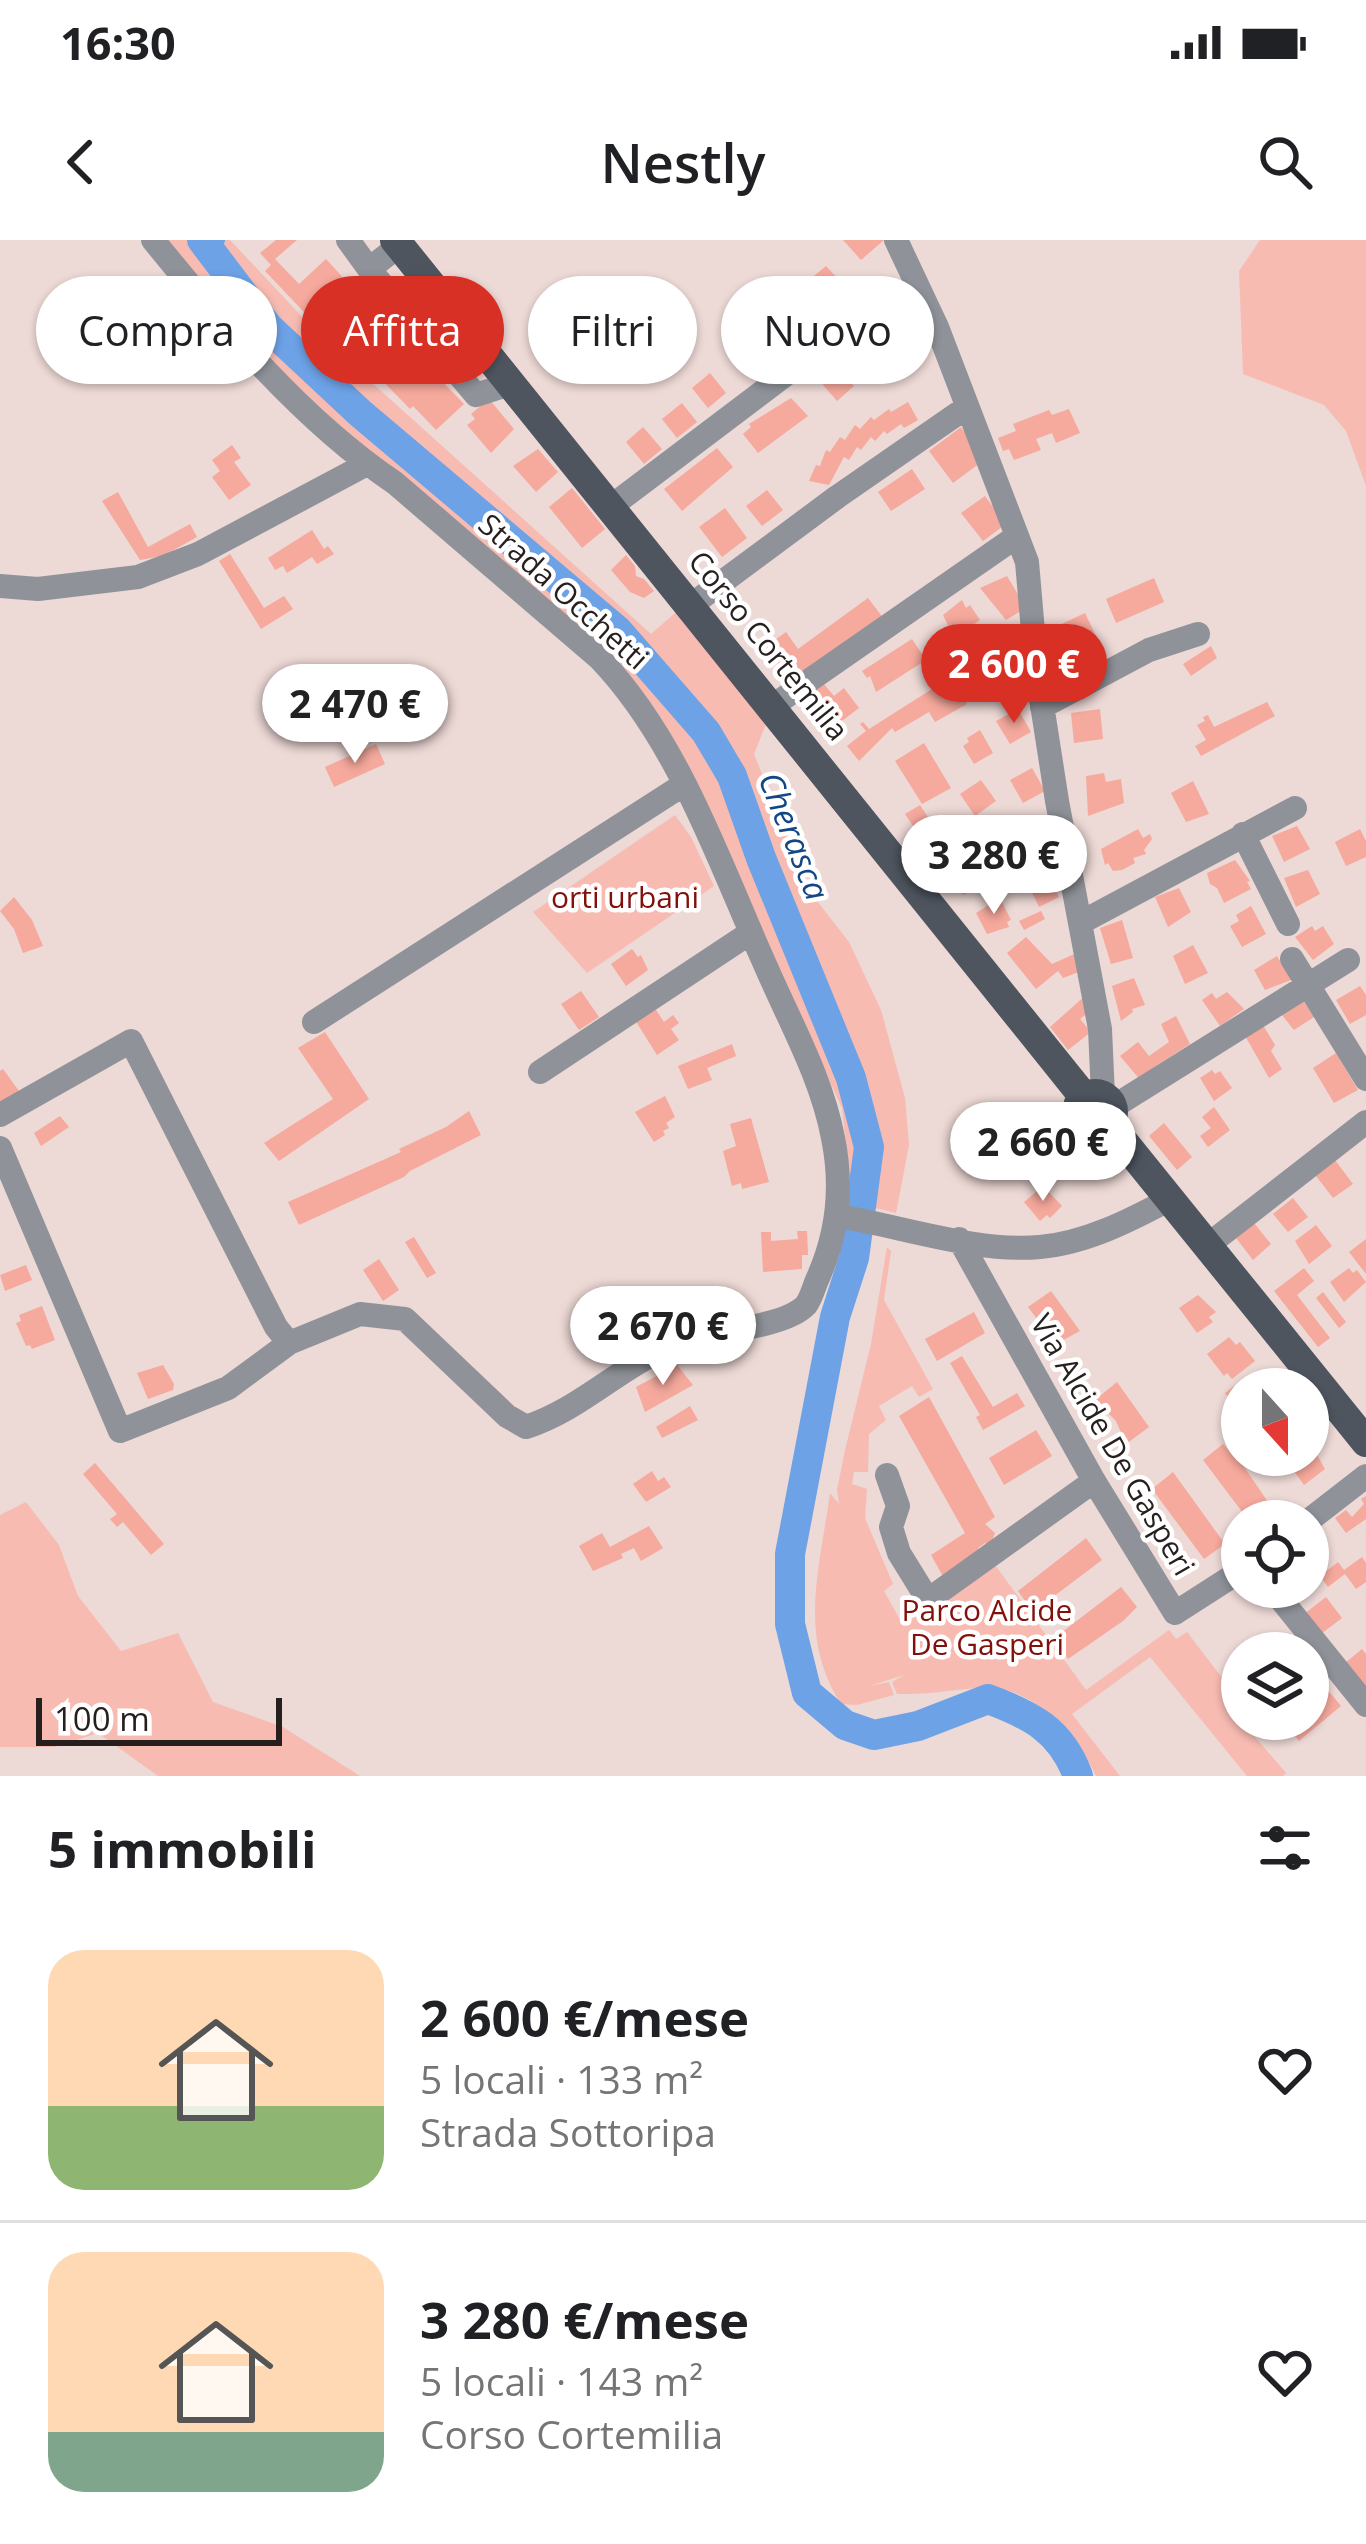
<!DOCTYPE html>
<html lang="it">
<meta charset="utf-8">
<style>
:root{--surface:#fff;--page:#f2f2f2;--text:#202124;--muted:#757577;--line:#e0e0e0;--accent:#d93025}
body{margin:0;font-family:"Open Sans",sans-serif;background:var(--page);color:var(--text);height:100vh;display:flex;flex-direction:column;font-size:45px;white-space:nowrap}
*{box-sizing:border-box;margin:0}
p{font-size:39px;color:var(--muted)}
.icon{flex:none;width:66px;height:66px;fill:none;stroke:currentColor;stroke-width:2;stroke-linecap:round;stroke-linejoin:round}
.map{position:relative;height:1536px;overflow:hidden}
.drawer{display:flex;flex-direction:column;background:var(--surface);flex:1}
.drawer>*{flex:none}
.hud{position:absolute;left:36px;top:36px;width:1296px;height:108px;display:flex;gap:24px}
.needle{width:78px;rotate:159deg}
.fabs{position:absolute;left:1221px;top:1128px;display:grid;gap:24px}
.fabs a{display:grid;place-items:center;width:108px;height:108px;border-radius:50%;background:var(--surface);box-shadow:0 3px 9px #0004;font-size:60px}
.scale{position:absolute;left:36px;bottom:30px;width:246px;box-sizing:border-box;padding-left:12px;border:6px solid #261f1e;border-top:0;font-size:33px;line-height:42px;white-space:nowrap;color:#261f1e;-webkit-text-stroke:9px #fff;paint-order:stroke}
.price{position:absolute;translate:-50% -102px;padding:0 27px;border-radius:42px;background:#fff;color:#222;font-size:39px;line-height:78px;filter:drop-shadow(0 3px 6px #0008)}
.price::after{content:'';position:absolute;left:50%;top:72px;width:36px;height:27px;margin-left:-18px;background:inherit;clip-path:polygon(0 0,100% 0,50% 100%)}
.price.current{background:var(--accent);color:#fff}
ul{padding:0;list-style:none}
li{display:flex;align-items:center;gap:36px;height:300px;padding:0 48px}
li+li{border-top:3px solid var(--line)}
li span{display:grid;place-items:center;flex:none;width:336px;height:240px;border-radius:36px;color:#555}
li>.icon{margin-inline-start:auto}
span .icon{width:144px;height:144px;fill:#fffc;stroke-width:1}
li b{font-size:51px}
h2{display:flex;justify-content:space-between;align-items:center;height:144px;padding:0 48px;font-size:51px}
.tag{padding:0 42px;border-radius:54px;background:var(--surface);box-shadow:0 3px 9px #0004;font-size:42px;line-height:108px}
.tag.current{background:var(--accent);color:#fff}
.status{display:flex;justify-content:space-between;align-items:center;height:84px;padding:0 60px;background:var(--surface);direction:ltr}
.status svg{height:33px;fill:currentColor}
header{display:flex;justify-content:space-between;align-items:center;height:156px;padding:0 48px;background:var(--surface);font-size:54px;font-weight:600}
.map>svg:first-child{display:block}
.green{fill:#f7bbb2}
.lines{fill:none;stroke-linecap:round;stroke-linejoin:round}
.stream{stroke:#6da2e7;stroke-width:4.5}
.river{stroke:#6da2e7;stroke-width:30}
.building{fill:#f6a99d}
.minor{stroke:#8f9399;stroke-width:24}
.major{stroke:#4e555f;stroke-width:30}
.labels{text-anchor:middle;stroke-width:9;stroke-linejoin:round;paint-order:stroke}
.street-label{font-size:30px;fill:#261f1e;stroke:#fff}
.park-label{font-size:30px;fill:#82110c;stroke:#fff}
.water-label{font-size:33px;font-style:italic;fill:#124684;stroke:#fff}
</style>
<div class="status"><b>16:30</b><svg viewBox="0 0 49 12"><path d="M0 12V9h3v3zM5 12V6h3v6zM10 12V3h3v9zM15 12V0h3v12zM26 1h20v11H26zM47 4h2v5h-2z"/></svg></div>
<header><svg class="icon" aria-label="back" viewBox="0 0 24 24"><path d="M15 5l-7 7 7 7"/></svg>Nestly<svg class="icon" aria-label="search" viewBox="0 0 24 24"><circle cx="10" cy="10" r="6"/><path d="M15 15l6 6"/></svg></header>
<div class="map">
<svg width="1366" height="1536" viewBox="0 0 1366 1536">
<rect width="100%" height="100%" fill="#edd9d6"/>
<path class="green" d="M 166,0 L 230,0 L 320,96 L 651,394 L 682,367 L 769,477 L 754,514 L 810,652 L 849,702 L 881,770 L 905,858 L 909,905 L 896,973 L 852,962 L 842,868 L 686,531 L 635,444 L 382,226 L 251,102 Z
M 1260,0 L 1366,0 L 1366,246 L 1346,191 L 1324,165 L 1243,134 L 1239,31 Z
M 675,575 L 691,597 L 714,646 L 587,733 L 533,672 Z
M 887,1007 L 891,1011 L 884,1060 L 933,1149 L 919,1157 L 912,1146 L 879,1166 L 886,1180 L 869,1194 L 868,1232 L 854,1232 L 852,1244 L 867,1249 L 865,1278 L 893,1344 L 884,1351 L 903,1385 L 995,1325 L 1086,1450 L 1169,1390 L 1176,1399 L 1187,1392 L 1236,1456 L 1227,1464 L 1286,1533 L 1283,1536 L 1247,1536 L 1150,1417 L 1072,1474 L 1120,1536 L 1096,1536 C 1088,1518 1077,1505 1063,1490 C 1007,1424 970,1456 897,1454 L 892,1442 L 904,1435 L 869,1446 L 889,1442 L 894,1455 L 857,1465 L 841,1464 C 797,1395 820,1329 830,1253 L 839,1264 L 837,1250 L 845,1210 L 871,1104 Z
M 26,1262 L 59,1305 L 78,1356 L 121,1411 L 178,1393 L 213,1462 L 283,1487 L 360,1536 L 158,1536 L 98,1493 L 55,1507 L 0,1507 L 0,1275 Z"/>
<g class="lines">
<path class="stream" d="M 216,19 L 223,0"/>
<path class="river" d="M 202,0 L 269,88 L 360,173 L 618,391 L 706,492 L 732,536 L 761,618 L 851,838 L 869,907 L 854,1018 L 835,1077 L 790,1314 L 790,1384 L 807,1453 L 845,1485 L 874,1495 L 918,1486 L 988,1459 C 1031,1475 1061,1490 1078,1536"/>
</g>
<path class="building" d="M 276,0 L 297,0 L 275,19 L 299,44 L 326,19 L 359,55 L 321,90 L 265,31 L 271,25 L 260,13 Z
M 843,0 L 884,0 L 861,20 Z
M 826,26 L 841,42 L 816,63 L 806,50 L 813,45 L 809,40 Z
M 361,57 L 464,164 L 436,190 L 413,166 L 410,169 L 368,126 L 372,121 L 334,82 Z
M 851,58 L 865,76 L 852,86 L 838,68 Z
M 792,59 L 810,78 L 778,108 L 759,88 Z
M 908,77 L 921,96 L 901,110 L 896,103 L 871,120 L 863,107 Z
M 830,118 L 854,146 L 837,161 L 812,132 Z
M 710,133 L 726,153 L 708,168 L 692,148 Z
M 791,158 L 808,176 L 758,213 L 743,194 L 751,187 L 749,184 Z
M 489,159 L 514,189 L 491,213 L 467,185 L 475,179 L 471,174 Z
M 908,162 L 918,180 L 904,188 L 901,184 L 887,194 L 884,191 L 875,201 L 871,197 L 861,210 L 857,207 L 849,220 L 844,217 L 829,245 L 809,241 L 816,225 L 820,226 L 826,210 L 830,212 L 840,197 L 845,200 L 855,185 L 860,189 L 871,177 L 874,180 L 889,169 L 891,172 Z
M 682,163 L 697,182 L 677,198 L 662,179 Z
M 1069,169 L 1080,193 L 1056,203 L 1052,193 L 1036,199 L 1041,210 L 1014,220 L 1009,209 L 1003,211 L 998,198 L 1016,191 L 1013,184 L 1049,170 L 1052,175 Z
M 643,187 L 662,209 L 644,224 L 626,202 Z
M 961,187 L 984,220 L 953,243 L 929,211 Z
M 232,205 L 241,218 L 234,222 L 251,245 L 229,260 L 212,237 L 220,231 L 212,220 Z
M 717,208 L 733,227 L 682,271 L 664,249 Z
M 538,209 L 558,232 L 536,252 L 513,226 Z
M 912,229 L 925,249 L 891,271 L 878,252 Z
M 572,248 L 605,289 L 582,308 L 549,267 Z
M 767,250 L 783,270 L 762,286 L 746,266 Z
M 118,252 L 148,307 L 190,284 L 197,297 L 163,316 L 140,320 L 102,261 Z
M 985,256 L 1006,284 L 983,301 L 961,273 Z
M 725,268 L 747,298 L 722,317 L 699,287 Z
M 312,290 L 324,309 L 328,306 L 334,314 L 317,324 L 312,317 L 287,333 L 283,326 L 275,330 L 268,318 Z
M 230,314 L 264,368 L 284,356 L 293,369 L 261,389 L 219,321 Z
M 626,315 L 635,326 L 636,336 L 644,339 L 654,351 L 644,358 L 630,352 L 611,330 Z
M 1007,336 L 1026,368 L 1006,380 L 980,348 Z
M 1154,338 L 1164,362 L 1116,383 L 1106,359 Z
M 868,358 L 884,379 L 794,444 L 765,407 L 786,392 L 798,409 Z
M 962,360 L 966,368 L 970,365 L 980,380 L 973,385 L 977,391 L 955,400 L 943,375 Z
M 1085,373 L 1100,404 L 1065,420 L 1051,389 Z
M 912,399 L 926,420 L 876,452 L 870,436 L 867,438 L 862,431 Z
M 1211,406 L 1217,418 L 1191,436 L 1183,424 Z
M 1019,408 L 1032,437 L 1008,450 L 992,422 Z
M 951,437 L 967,464 L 935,482 L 929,472 L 895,492 L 892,488 L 859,521 L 847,506 L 866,491 L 860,484 L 863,482 L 869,489 Z
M 823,443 L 834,456 L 844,448 L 859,468 L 830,490 L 804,457 Z
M 1267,462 L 1275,476 L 1201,516 L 1195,506 L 1206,500 L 1197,485 L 1205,481 L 1203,477 L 1208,475 L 1214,487 Z
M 1018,469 L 1031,492 L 1010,504 L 996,481 Z
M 1100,469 L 1103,499 L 1074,503 L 1071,473 Z
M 980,490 L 993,513 L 974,524 L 963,506 L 969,502 L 967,498 Z
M 924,503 L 951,548 L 922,564 L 895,521 Z
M 376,504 L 385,524 L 334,547 L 325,527 Z
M 1032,528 L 1045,551 L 1023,563 L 1010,540 Z
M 1104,533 L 1106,542 L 1121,539 L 1124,563 L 1088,576 L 1086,536 Z
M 981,540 L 996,561 L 975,576 L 960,554 Z
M 1193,541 L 1209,574 L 1186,582 L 1171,553 Z
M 920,565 L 935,588 L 947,581 L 956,595 L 929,610 L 905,574 Z
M 1034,579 L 1046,603 L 1003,628 L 989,605 L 1003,601 L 1002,597 L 1029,586 L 1027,583 Z
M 1297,586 L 1310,609 L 1284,622 L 1272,596 Z
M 1138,589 L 1143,598 L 1150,594 L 1152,599 L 1144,610 L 1146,614 L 1133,618 L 1135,623 L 1122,630 L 1113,631 L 1108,623 L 1105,625 L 1101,609 Z
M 1360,589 L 1366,601 L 1366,617 L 1346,626 L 1335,602 Z
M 965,617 L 983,640 L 964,655 L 949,637 L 957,630 L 954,626 Z
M 1235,620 L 1250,641 L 1247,642 L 1251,649 L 1224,663 L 1217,648 L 1210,644 L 1207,633 Z
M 1308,630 L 1320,654 L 1296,667 L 1284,638 Z
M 1052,633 L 1060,645 L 1054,648 L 1059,657 L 1039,667 L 1028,644 Z
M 1179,648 L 1191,672 L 1168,687 L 1155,657 Z
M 14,657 L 32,680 L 43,706 L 23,713 L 14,689 L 0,671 Z
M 1000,658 L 1011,680 L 1007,682 L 1009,687 L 987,694 L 976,673 Z
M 1251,666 L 1266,694 L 1242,707 L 1230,686 L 1239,681 L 1236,675 Z
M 1041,671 L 1045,679 L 1024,690 L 1019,681 Z
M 1122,680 L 1133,718 L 1111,724 L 1100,688 Z
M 1312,686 L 1315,691 L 1323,686 L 1334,704 L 1313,720 L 1295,697 Z
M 1026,697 L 1052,724 L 1081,711 L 1084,730 L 1063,738 L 1058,731 L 1036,749 L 1007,713 Z
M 1193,705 L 1208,733 L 1185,744 L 1173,716 Z
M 632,709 L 638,717 L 641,715 L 648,730 L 626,746 L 611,724 Z
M 1277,716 L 1291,740 L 1265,750 L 1254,730 Z
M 1134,738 L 1145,765 L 1132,769 L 1133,772 L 1121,781 L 1112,746 Z
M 1360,746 L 1366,755 L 1366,775 L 1350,784 L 1336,760 Z
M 581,751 L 599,777 L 579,790 L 561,764 Z
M 1227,752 L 1244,769 L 1220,786 L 1202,760 L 1212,753 L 1216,759 Z
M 1086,755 L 1089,772 L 1080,779 L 1091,792 L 1068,810 L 1050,787 Z
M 1300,756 L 1314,777 L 1294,790 L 1277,769 Z
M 652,764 L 664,782 L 673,775 L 679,783 L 671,789 L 679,800 L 657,815 L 633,777 Z
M 1176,776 L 1190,804 L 1151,829 L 1153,832 L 1142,842 L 1120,816 L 1138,802 L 1149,816 L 1169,802 L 1161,784 Z
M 1261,782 L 1275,805 L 1271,811 L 1282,829 L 1269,838 L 1244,794 Z
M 325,792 L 369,859 L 279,921 L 264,903 L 333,859 L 298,808 Z
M 732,804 L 736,816 L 707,828 L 712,840 L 688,849 L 678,826 Z
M 1336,813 L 1358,850 L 1334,863 L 1313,828 Z
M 3,829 L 22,855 L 0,869 L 0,831 Z
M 1212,830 L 1215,834 L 1220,831 L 1232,848 L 1214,861 L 1200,838 Z
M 665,856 L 675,877 L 666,883 L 669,888 L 663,891 L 665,895 L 654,902 L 635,872 Z
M 1214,867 L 1230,890 L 1208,907 L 1200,896 L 1211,888 L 1202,877 Z
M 469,871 L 481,895 L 410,931 L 404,937 L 299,985 L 288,962 L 401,912 L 399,909 L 446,887 Z
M 60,876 L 69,887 L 41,906 L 34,893 Z
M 751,878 L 769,942 L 742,949 L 741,943 L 732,946 L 723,911 L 736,906 L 730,884 Z
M 1164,883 L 1192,917 L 1177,930 L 1149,896 Z
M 1335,920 L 1353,944 L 1333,958 L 1316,936 Z
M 1043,946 L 1062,966 L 1050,978 L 1047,975 L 1040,981 L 1024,962 Z
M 1293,958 L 1308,977 L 1288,992 L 1273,974 Z
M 1254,983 L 1271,1004 L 1253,1020 L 1236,998 Z
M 1316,985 L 1332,1006 L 1309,1024 L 1295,1001 Z
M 797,991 L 807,991 L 808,1015 L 802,1015 L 802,1029 L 763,1032 L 761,992 L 771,992 L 771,1001 L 798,999 Z
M 414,997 L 436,1033 L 427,1038 L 405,1002 Z
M 1366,999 L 1366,1034 L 1349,1012 Z
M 379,1019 L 399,1050 L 383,1061 L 363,1030 Z
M 26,1025 L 32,1040 L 5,1051 L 0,1035 Z
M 1304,1028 L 1314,1041 L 1297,1055 L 1330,1098 L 1318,1107 L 1274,1051 Z
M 1349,1028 L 1353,1033 L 1357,1030 L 1366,1042 L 1344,1062 L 1330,1042 Z
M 1051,1051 L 1080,1091 L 1056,1104 L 1028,1067 Z
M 1323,1052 L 1346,1082 L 1339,1088 L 1316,1058 Z
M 1198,1055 L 1216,1072 L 1209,1077 L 1213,1082 L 1197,1093 L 1179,1068 Z
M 42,1066 L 55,1100 L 32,1109 L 30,1105 L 26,1106 L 16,1083 L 21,1081 L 19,1075 Z
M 974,1072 L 985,1093 L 937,1121 L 925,1099 Z
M 1229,1097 L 1236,1105 L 1240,1102 L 1255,1121 L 1232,1139 L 1227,1133 L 1224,1136 L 1207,1114 Z
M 962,1116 L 993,1167 L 1017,1153 L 1025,1166 L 983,1190 L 976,1177 L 980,1175 L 950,1123 Z
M 163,1125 L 174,1144 L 173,1150 L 148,1159 L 137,1133 Z
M 677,1125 L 693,1145 L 645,1172 L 636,1147 Z
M 1117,1142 L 1149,1187 L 1126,1204 L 1116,1181 L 1095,1160 Z
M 1234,1146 L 1242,1156 L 1242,1176 L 1225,1153 Z
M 929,1157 L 995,1277 L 985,1284 L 995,1293 L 990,1306 L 985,1303 L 978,1308 L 982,1315 L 945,1340 L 931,1315 L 965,1293 L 899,1176 Z
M 690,1166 L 698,1180 L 662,1198 L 656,1187 Z
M 1036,1190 L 1052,1216 L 1004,1245 L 989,1218 Z
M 1223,1204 L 1234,1217 L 1236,1215 L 1272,1268 L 1255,1281 L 1249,1281 L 1203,1220 Z
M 1312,1206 L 1325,1229 L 1304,1245 L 1282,1215 L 1308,1215 Z
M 95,1223 L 164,1304 L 151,1315 L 123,1282 L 117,1287 L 110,1279 L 117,1274 L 83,1234 Z
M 652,1231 L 658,1241 L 664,1237 L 671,1247 L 646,1262 L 633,1244 Z
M 1173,1232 L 1225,1304 L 1204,1319 L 1152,1249 Z
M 1366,1256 L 1366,1279 L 1346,1293 L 1335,1278 L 1346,1270 L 1352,1277 L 1364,1264 L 1361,1259 Z
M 649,1286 L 663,1308 L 641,1321 L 634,1308 L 621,1314 L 623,1318 L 593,1331 L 579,1306 L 602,1293 L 610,1307 Z
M 1086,1298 L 1102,1320 L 1033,1372 L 1018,1351 Z
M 1362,1317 L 1366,1323 L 1366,1342 L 1356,1349 L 1345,1334 L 1328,1347 L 1320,1336 L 1338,1322 L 1344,1330 Z
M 1121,1347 L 1137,1367 L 1123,1381 L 1068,1419 L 1060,1408 L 1055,1411 L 1049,1404 L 1053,1399 Z
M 1326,1357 L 1342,1378 L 1321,1394 L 1304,1374 Z
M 1362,1409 L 1366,1414 L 1366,1449 L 1345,1423 Z
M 1308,1426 L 1341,1466 L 1299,1501 L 1281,1479 L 1308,1479 Z"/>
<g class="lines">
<path class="minor" d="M 348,0 L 369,29
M 896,0 L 937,87 L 1027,322 L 1036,426 L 1057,561 L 1100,789 L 1103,856
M 400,5 L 369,29 L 476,155 L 510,144
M 609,268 L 826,104
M 0,346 L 38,349 L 138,337 L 198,314 L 367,224
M 690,366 L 837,257 L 967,167
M 771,467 L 1017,296
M 1042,467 L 1149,410 L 1198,394
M 1243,594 L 1288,684
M 1080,683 L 1295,568
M 1292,719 L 1366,839
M 314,782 L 683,545
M 540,832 L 750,693
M 1113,867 L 1348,720
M 0,875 L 131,801 L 276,1087 L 289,1103
M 0,908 L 120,1191 L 228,1148 L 289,1103 L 360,1074 L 405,1079 L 507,1176 L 526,1187 C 582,1169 622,1124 676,1104 C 707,1092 785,1088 806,1065 C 811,1059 814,1047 817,1040 C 838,994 843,947 833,898 C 822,839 791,784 767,729 C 720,625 680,503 600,419 L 395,243 C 303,181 223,86 153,0
M 838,976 C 900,986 978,1013 1040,1007 C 1086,1003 1131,980 1170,959
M 959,999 L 1094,1241 L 1175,1373 L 1242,1330
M 1208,1005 L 1366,882
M 887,1235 L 898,1266 L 891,1287 L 899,1313 L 928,1360 L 1094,1241
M 1308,1281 L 1366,1236
M 1271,1347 L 1366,1465"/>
<path class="major" d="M 395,0 L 1084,857
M1077 872a18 18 0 1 1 36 0a18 18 0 1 1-36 0Z
M 1109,884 L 1366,1202"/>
</g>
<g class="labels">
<g class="street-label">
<text transform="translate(563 352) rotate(42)" y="10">Strada Occhetti</text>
<text transform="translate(768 406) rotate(51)" y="10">Corso Cortemilia</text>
<text transform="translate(1112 1205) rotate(60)" y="10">Via Alcide De Gasperi</text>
</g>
<g class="park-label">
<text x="625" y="668">orti urbani</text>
<text x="987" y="1381">Parco Alcide<tspan x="987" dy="34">De Gasperi</tspan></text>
</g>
<g class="water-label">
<text transform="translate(794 596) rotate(68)" y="12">Cherasca</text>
</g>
</g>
</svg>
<div class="fabs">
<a><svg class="needle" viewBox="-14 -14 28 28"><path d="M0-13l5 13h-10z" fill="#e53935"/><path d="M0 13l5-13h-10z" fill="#757577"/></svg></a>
<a><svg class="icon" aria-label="locate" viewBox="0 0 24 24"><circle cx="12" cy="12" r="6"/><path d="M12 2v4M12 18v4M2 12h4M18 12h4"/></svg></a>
<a><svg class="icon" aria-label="layers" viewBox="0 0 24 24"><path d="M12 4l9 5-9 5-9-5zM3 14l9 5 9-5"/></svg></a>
</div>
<div class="scale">100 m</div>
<b class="price current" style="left:1014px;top:486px">2 600 €</b>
<b class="price" style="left:355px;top:526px">2 470 €</b>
<b class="price" style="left:994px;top:677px">3 280 €</b>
<b class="price" style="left:1043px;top:964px">2 660 €</b>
<b class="price" style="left:663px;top:1148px">2 670 €</b>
<div class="hud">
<a class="tag">Compra</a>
<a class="tag current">Affitta</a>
<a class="tag">Filtri</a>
<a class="tag">Nuovo</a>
</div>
</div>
<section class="drawer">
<h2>5 immobili<svg class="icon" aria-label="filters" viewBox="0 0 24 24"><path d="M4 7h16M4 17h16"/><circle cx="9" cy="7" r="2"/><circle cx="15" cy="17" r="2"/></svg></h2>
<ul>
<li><span style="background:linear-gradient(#ffd9b3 65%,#8fb573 0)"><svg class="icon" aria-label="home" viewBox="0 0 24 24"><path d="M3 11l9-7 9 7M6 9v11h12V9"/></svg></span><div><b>2 600 €/mese</b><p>5 locali · 133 m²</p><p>Strada Sottoripa</p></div><svg class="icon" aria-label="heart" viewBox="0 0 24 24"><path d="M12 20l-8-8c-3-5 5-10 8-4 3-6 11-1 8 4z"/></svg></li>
<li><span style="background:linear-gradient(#ffd9b3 75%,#7fa58c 0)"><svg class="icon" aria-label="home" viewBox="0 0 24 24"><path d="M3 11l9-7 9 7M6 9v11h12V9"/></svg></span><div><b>3 280 €/mese</b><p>5 locali · 143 m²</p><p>Corso Cortemilia</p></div><svg class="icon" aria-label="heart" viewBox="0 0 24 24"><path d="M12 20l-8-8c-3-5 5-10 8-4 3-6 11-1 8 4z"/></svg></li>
</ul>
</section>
